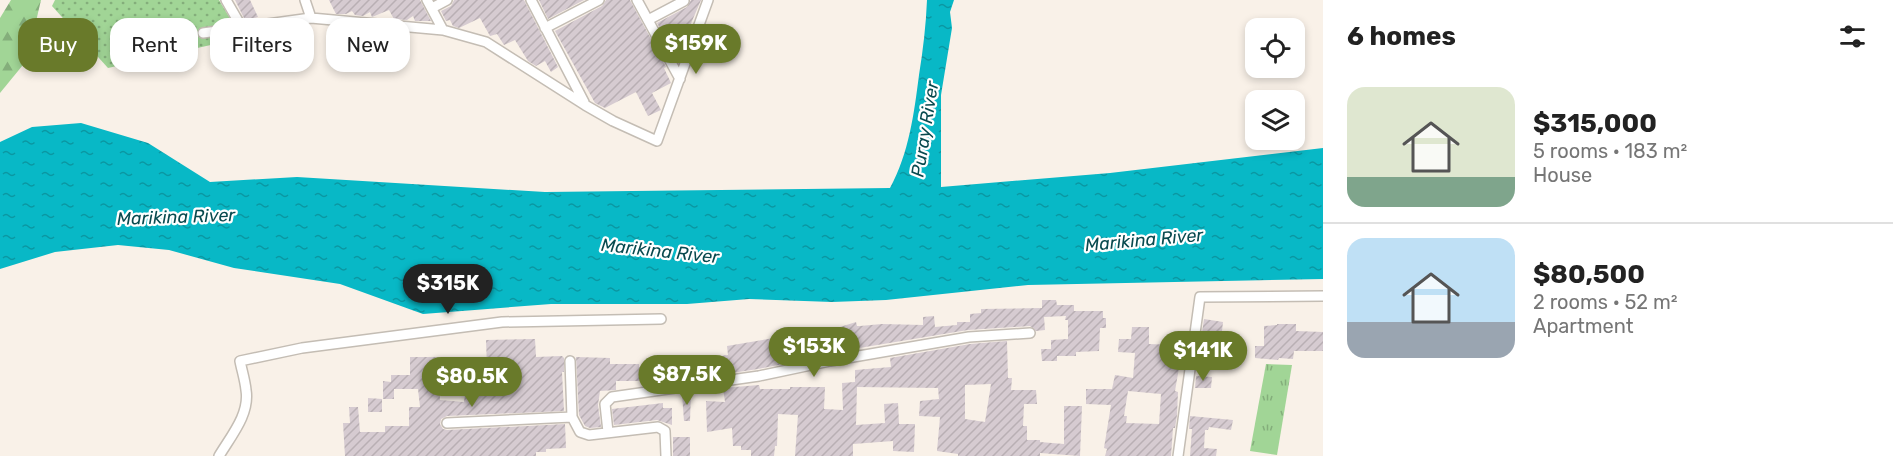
<!DOCTYPE html>
<meta charset="utf-8">
<style>
:root{--surface:#fff;--page:#f6f6f6;--text:#222;--muted:#767676;--line:#e0e0e0;--accent:#697a2a}
body{margin:0;font-family:Rubik,sans-serif;background:var(--page);color:var(--text);height:100vh;display:flex;flex-direction:column;font-size:22px;white-space:nowrap}
*{box-sizing:border-box;margin:0}
p{font-size:20px;color:var(--muted)}
.icon{flex:none;width:33px;height:33px;fill:none;stroke:currentColor;stroke-width:2;stroke-linecap:round;stroke-linejoin:round}
.map{position:relative;flex:1;overflow:hidden}
.details{display:flex;flex-direction:column;background:var(--surface);width:570px}
.details>*{flex:none}
.guide{position:absolute;left:18px;top:18px;width:570px;height:54px;display:flex;gap:12px}
.fabs{position:absolute;left:1245px;top:18px;display:grid;gap:12px}
.fabs a{display:grid;place-items:center;width:60px;height:60px;border-radius:12px;background:var(--surface);box-shadow:0 3px 9px #0003;font-size:30px}
.price{position:absolute;translate:-50% -51px;padding:0 14px;border-radius:21px;background:var(--accent);color:#fff;font-size:20px;line-height:39px;filter:drop-shadow(0 2px 3px #0008)}
.price::after{content:'';position:absolute;left:50%;top:36px;width:18px;height:14px;margin-left:-9px;background:inherit;clip-path:polygon(0 0,100% 0,50% 100%)}
.price.selected{background:#222;color:#fff}
ul{padding:0;list-style:none}
li{display:flex;align-items:center;gap:18px;height:150px;padding:0 24px}
li+li{border-top:2px solid var(--line)}
li span{display:grid;place-items:center;flex:none;width:168px;height:120px;border-radius:18px;color:#555}
li>.icon{margin-inline-start:auto}
span .icon{width:72px;height:72px;fill:#fffc;stroke-width:1}
li b{font-size:26px}
h2{display:flex;justify-content:space-between;align-items:center;height:72px;padding:0 24px;font-size:26px}
.chip{padding:0 21px;border-radius:18px;background:var(--surface);box-shadow:0 3px 9px #0003;font-size:21px;line-height:54px}
.chip.selected{background:var(--accent);color:#fff}
main{display:flex;flex:1;min-height:0}
.map>svg:first-child{display:block}
.grass{fill:url(#grass-dots)}
.forest{fill:url(#forest-firs)}
.park{fill:url(#park-tufts)}
.water{fill:url(#water-ripples)}
.building{fill:url(#building-hatch);fill-rule:evenodd}
.lines{fill:none;stroke-linecap:round;stroke-linejoin:round}
.street-casing{stroke:#c4bdb4;stroke-width:12}
.street{stroke:#fff;stroke-width:9}
.labels{text-anchor:middle;stroke-width:4.5;stroke-linejoin:round;paint-order:stroke}
.water-label{font-size:18px;font-style:italic;fill:#084a4f;stroke:#fff}
</style>
<main>
<div class="map">
<svg width="1323" height="456" viewBox="0 0 1323 456">
<defs>
<pattern id="grass-dots" width="8" height="8" patternUnits="userSpaceOnUse" patternTransform="scale(1.5)"><rect width="8" height="8" fill="#a1d596"/><path d="M2 2h.1M6 6h.1" fill="none" stroke="#84ae7b" stroke-width="1.8" stroke-linecap="round"/></pattern>
<pattern id="forest-firs" width="22" height="20" patternUnits="userSpaceOnUse" patternTransform="scale(1.5)"><rect width="22" height="20" fill="#a1d596"/><path d="M5 1l3.5 6h-7zM16 11l3.5 6h-7z" fill="#84ae7b"/></pattern>
<pattern id="park-tufts" width="24" height="20" patternUnits="userSpaceOnUse" patternTransform="scale(1.5)"><rect width="24" height="20" fill="#a1d596"/><path d="M3 7l-1-3M5 7V3M7 7l1-3M15 17l-1-3M17 17v-4M19 17l1-3" fill="none" stroke="#84ae7b"/></pattern>
<pattern id="water-ripples" width="26" height="14" patternUnits="userSpaceOnUse" patternTransform="scale(1.5)"><rect width="26" height="14" fill="#08b8c6"/><path d="M2 4q2-2 4 0t4 0M15 11q2-2 4 0t4 0" fill="none" stroke="#0a97a2"/></pattern>
<pattern id="building-hatch" width="6" height="6" patternUnits="userSpaceOnUse" patternTransform="scale(1.5)"><rect width="6" height="6" fill="#d6cbd1"/><path d="M-1 1l2-2M0 6l6-6M5 7l2-2" fill="none" stroke="#b9afb4"/></pattern>
</defs>
<rect width="100%" height="100%" fill="#f9f1e8"/>
<path class="grass" d="M 55,0 L 219,0 L 242,38 L 108,68 L 52,6 Z"/>
<path class="forest" d="M 11,0 L 41,0 L 27,60 L 0,93 L 0,18 Z"/>
<path class="park" d="M 1266,364 L 1292,365 L 1277,455 L 1250,451 Z"/>
<path class="water" d="M 927,0 L 954,0 L 950,12 L 952,28 L 941,95 L 941,187 L 1110,173 L 1323,148 L 1323,279 L 1028,285 L 886,300 L 832,302 L 749,299 L 687,304 L 551,304 L 423,314 L 340,284 L 234,268 L 169,250 L 118,245 L 55,252 L 0,269 L 0,142 L 32,127 L 81,123 L 148,143 L 210,182 L 297,177 L 545,192 L 890,188 C 909,153 914,114 919,75 C 923,50 926,25 927,0 Z"/>
<path class="building" d="M 235,0 L 250,0 L 258,17 L 245,20 Z
M 329,0 L 420,0 L 431,21 L 415,21 L 413,16 L 407,20 L 394,19 L 389,10 L 372,17 L 370,12 L 363,16 L 355,15 L 352,11 L 346,14 L 336,14 Z
M 454,0 L 524,0 L 558,67 L 551,72 L 545,61 L 536,66 L 528,61 L 515,40 L 504,45 L 497,34 L 490,36 L 480,18 L 459,28 L 453,26 L 450,20 L 446,21 L 441,11 L 451,6 Z
M 539,0 L 584,0 L 548,19 Z
M 606,0 L 630,0 L 666,67 L 664,68 L 671,83 L 652,93 L 661,110 L 648,116 L 636,92 L 605,108 L 595,103 L 555,31 L 602,6 Z
M 691,0 L 701,0 L 681,47 L 682,52 L 675,55 L 657,23 L 687,7 Z
M 1042,300 L 1056,300 L 1057,305 L 1074,305 L 1074,311 L 1103,311 L 1103,318 L 1106,318 L 1106,328 L 1100,328 L 1099,351 L 1076,352 L 1076,356 L 1057,356 L 1057,361 L 1042,361 L 1041,349 L 1051,349 L 1051,340 L 1068,339 L 1068,320 L 1065,320 L 1066,316 L 1044,317 L 1045,330 L 1036,331 L 1030,326 L 968,330 L 841,351 L 840,327 L 856,322 L 857,326 L 860,326 L 882,324 L 923,325 L 923,317 L 934,316 L 935,327 L 957,325 L 957,322 L 970,322 L 970,314 L 981,313 L 981,309 L 1042,308 Z
M 1204,319 L 1223,322 L 1221,340 L 1222,341 L 1219,361 L 1208,360 L 1209,353 L 1199,353 Z
M 1277,324 L 1296,324 L 1296,331 L 1323,332 L 1323,351 L 1294,351 L 1293,359 L 1279,358 L 1278,360 L 1255,358 L 1255,346 L 1264,346 L 1264,326 L 1277,325 Z
M 1132,327 L 1149,327 L 1149,344 L 1175,345 L 1174,368 L 1179,368 L 1175,391 L 1178,392 L 1177,415 L 1175,428 L 1173,428 L 1171,456 L 1105,456 L 1107,449 L 1104,448 L 1111,405 L 1086,404 L 1086,389 L 1112,389 L 1115,375 L 1133,378 L 1135,353 L 1118,352 L 1119,339 L 1131,339 ZM 1128,391 L 1161,394 L 1159,424 L 1126,423 L 1127,416 L 1124,416 Z
M 786,328 L 798,328 L 798,333 L 826,333 L 825,354 L 813,355 L 813,358 L 758,369 L 705,377 L 705,375 L 692,375 L 691,379 L 676,381 L 675,377 L 650,381 L 616,381 L 616,390 L 600,391 L 598,405 L 601,427 L 590,428 L 585,426 L 579,415 L 576,357 L 610,358 L 610,364 L 639,364 L 639,367 L 728,355 L 727,346 L 786,336 Z
M 535,339 L 536,357 L 562,356 L 564,358 L 564,372 L 562,372 L 564,411 L 447,416 L 441,419 L 440,424 L 443,429 L 447,430 L 565,424 L 566,448 L 546,449 L 546,452 L 536,452 L 536,456 L 345,456 L 343,423 L 350,423 L 349,407 L 358,407 L 360,432 L 385,432 L 385,426 L 409,426 L 409,407 L 420,407 L 418,389 L 394,389 L 394,399 L 383,399 L 383,381 L 391,382 L 391,375 L 410,375 L 410,357 L 459,357 L 459,369 L 438,371 L 440,400 L 464,402 L 467,378 L 483,378 L 482,368 L 487,368 L 486,340 Z
M 1007,341 L 1008,378 L 1012,378 L 1011,390 L 1036,390 L 1037,404 L 1024,404 L 1023,426 L 1027,426 L 1027,440 L 1040,440 L 1040,442 L 1064,444 L 1064,406 L 1082,406 L 1080,456 L 1040,453 L 1040,456 L 958,456 L 958,454 L 937,451 L 940,417 L 919,416 L 920,401 L 939,399 L 938,388 L 857,387 L 856,425 L 885,423 L 884,404 L 898,403 L 899,424 L 915,424 L 914,452 L 893,451 L 893,441 L 853,444 L 853,456 L 795,456 L 798,415 L 778,414 L 777,446 L 775,446 L 774,456 L 751,456 L 751,450 L 741,450 L 741,446 L 733,446 L 732,428 L 707,432 L 706,401 L 725,402 L 723,388 L 759,385 L 760,389 L 790,389 L 790,387 L 825,387 L 824,409 L 843,410 L 842,383 L 855,382 L 855,370 L 891,367 L 890,358 L 970,344 ZM 991,384 L 985,422 L 965,419 L 965,385 Z
M 1196,376 L 1212,377 L 1211,388 L 1195,388 Z
M 691,393 L 690,421 L 684,421 L 682,394 Z
M 368,398 L 382,399 L 382,412 L 368,412 Z
M 663,403 L 663,408 L 672,408 L 672,425 L 657,420 L 614,425 L 612,409 Z
M 1190,416 L 1233,420 L 1231,430 L 1209,427 L 1208,430 L 1205,430 L 1204,448 L 1217,449 L 1216,456 L 1190,456 L 1192,429 L 1189,429 Z
M 673,437 L 690,437 L 690,456 L 673,456 Z"/>
<g class="lines">
<defs>
<path id="street" d="M 226,0 L 241,26
M 305,0 L 311,18
M 427,0 L 443,30
M 531,0 L 584,102
M 637,0 L 680,79
M 432,8 L 447,0
M 648,20 L 684,1
M 545,28 L 599,0
M 203,33 L 311,18 L 443,30 L 486,42 L 585,105 L 613,121 L 657,141 L 708,0
M 570,361 L 572,417 L 580,432 L 589,435 L 658,427 L 665,431 L 666,456
M 447,423 L 572,417
M 608,432 L 605,404 L 612,397 L 759,376 L 830,361 L 969,337 L 1030,333
M 219,456 C 231,436 250,414 246,390 C 245,380 242,371 240,361 L 302,348 L 502,322 L 661,319
M 1178,456 L 1200,297 L 1323,296"/>
</defs>
<use href="#street" class="street-casing"/>
<use href="#street" class="street"/>
</g>
<g class="labels">
<g class="water-label">
<text transform="translate(925 129) rotate(-81)" y="6">Puray River</text>
<text transform="translate(176 217) rotate(-2)" y="6">Marikina River</text>
<text transform="translate(1144 240) rotate(-5)" y="6">Marikina River</text>
<text transform="translate(660 251) rotate(6)" y="6">Marikina River</text>
</g>
</g>
</svg>
<div class="fabs">
<a><svg class="icon" aria-label="locate" viewBox="0 0 24 24"><circle cx="12" cy="12" r="6"/><path d="M12 2v4M12 18v4M2 12h4M18 12h4"/></svg></a>
<a><svg class="icon" aria-label="layers" viewBox="0 0 24 24"><path d="M12 4l9 5-9 5-9-5zM3 14l9 5 9-5"/></svg></a>
</div>
<b class="price" style="left:696px;top:75px">$159K</b>
<b class="price selected" style="left:448px;top:315px">$315K</b>
<b class="price" style="left:814px;top:378px">$153K</b>
<b class="price" style="left:1203px;top:382px">$141K</b>
<b class="price" style="left:687px;top:406px">$87.5K</b>
<b class="price" style="left:472px;top:408px">$80.5K</b>
<div class="guide">
<a class="chip selected">Buy</a>
<a class="chip">Rent</a>
<a class="chip">Filters</a>
<a class="chip">New</a>
</div>
</div>
<section class="details">
<h2>6 homes<svg class="icon" aria-label="filters" viewBox="0 0 24 24"><path d="M4 7h16M4 17h16"/><circle cx="9" cy="7" r="2"/><circle cx="15" cy="17" r="2"/></svg></h2>
<ul>
<li><span style="background:linear-gradient(#dfe7d0 75%,#7fa58c 0)"><svg class="icon" aria-label="home" viewBox="0 0 24 24"><path d="M3 11l9-7 9 7M6 9v11h12V9"/></svg></span><div><b>$315,000</b><p>5 rooms · 183 m²</p><p>House</p></div></li>
<li><span style="background:linear-gradient(#bfe0f5 70%,#9aa5b1 0)"><svg class="icon" aria-label="home" viewBox="0 0 24 24"><path d="M3 11l9-7 9 7M6 9v11h12V9"/></svg></span><div><b>$80,500</b><p>2 rooms · 52 m²</p><p>Apartment</p></div></li>
</ul>
</section>
</main>
